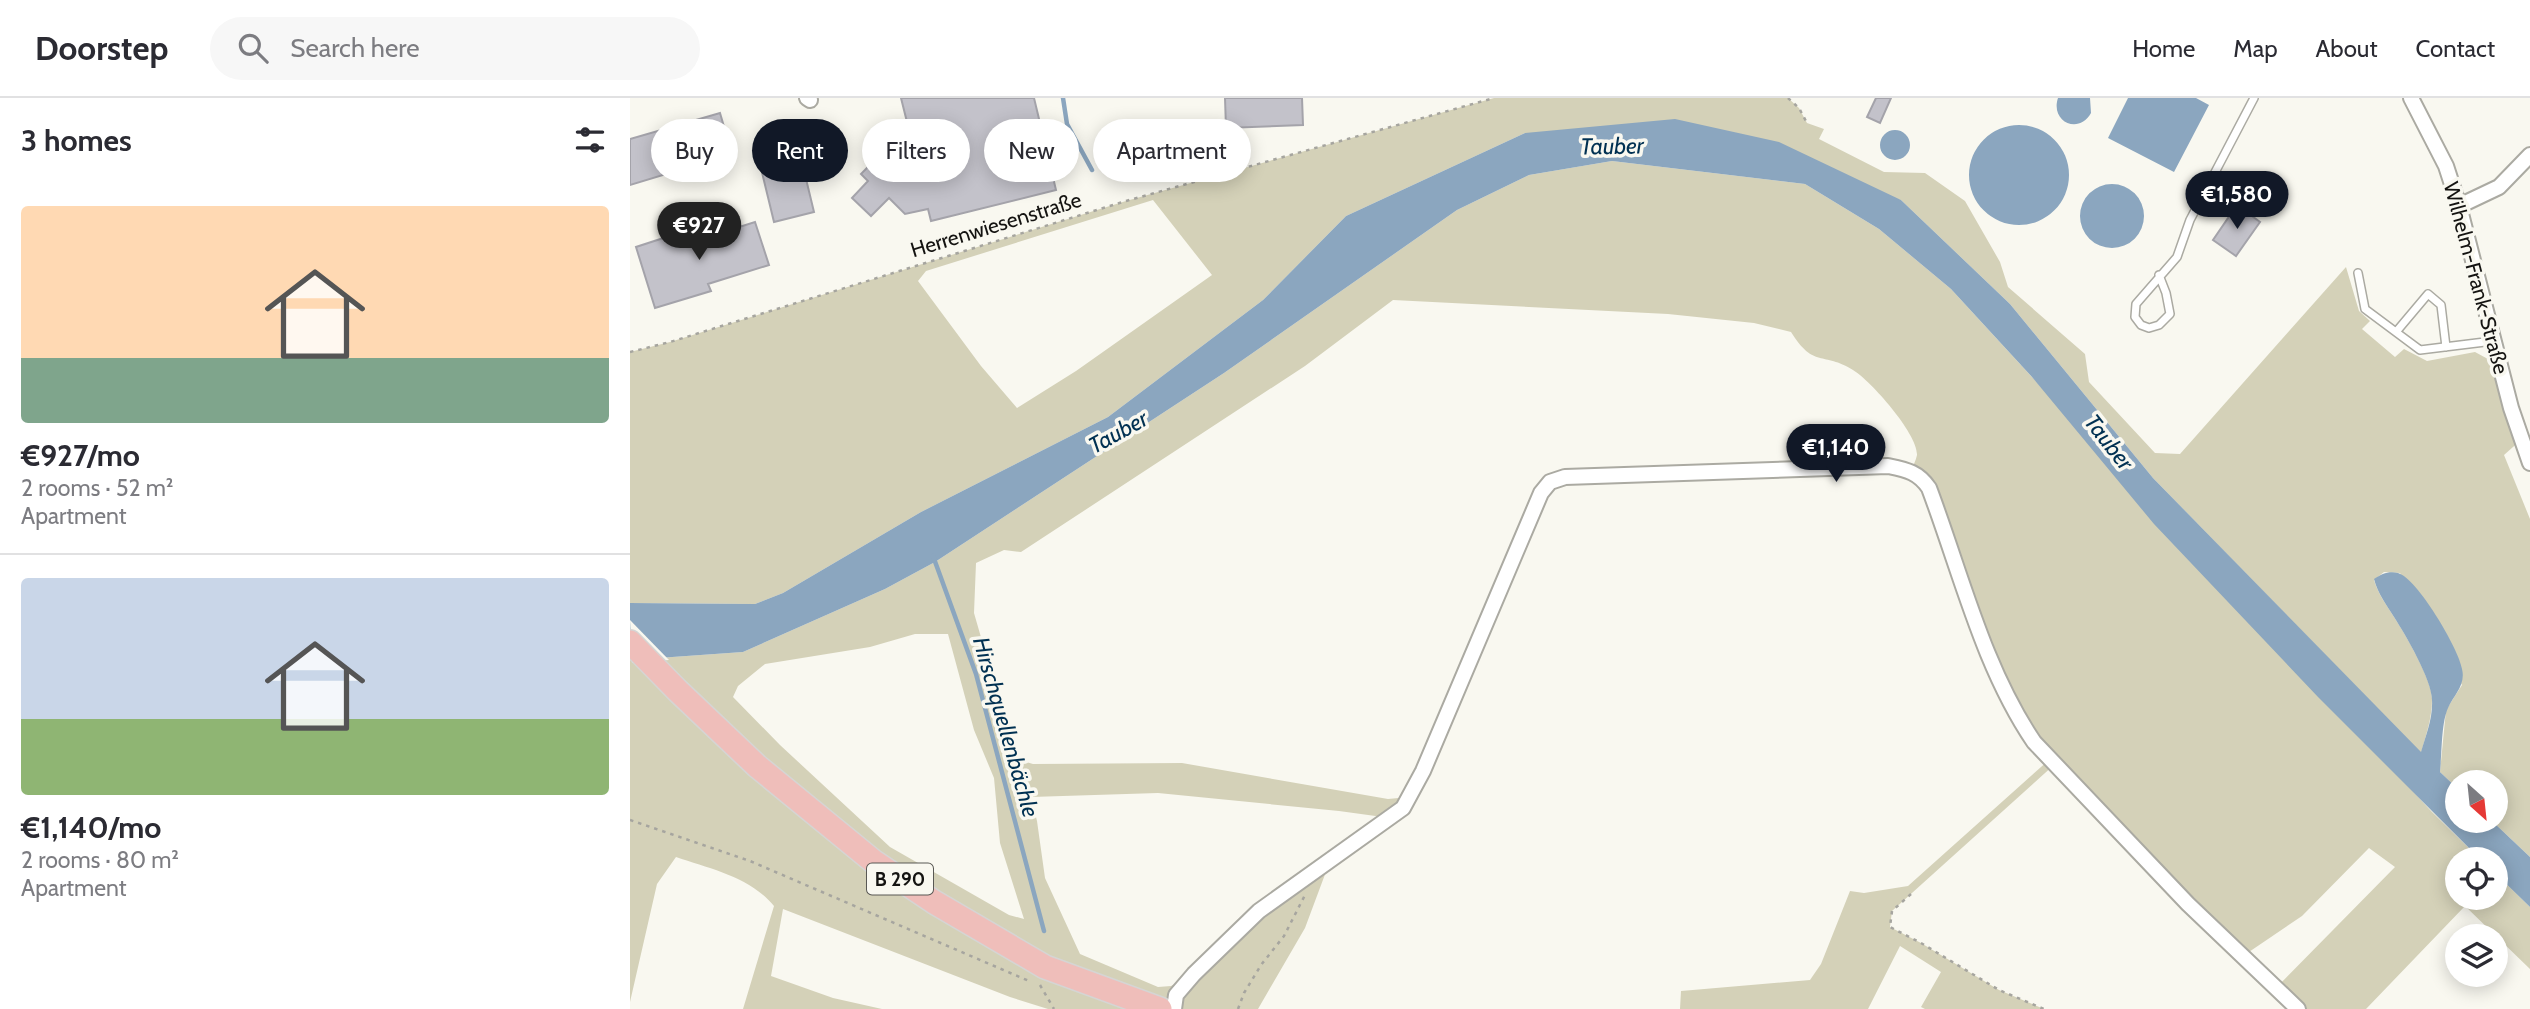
<!DOCTYPE html>
<meta charset="utf-8">
<style>
:root{--surface:#fff;--page:#f7f7f7;--text:#2b2b33;--muted:#7c7c81;--line:#e1e1e2;--accent:#111827}
body{margin:0;font-family:Cabin,sans-serif;background:var(--page);color:var(--text);height:100vh;display:flex;flex-direction:column;font-size:26px;white-space:nowrap}
*{box-sizing:border-box;margin:0}
p{font-size:23px;color:var(--muted)}
.icon{flex:none;width:38px;height:38px;fill:none;stroke:currentColor;stroke-width:2;stroke-linecap:round;stroke-linejoin:round}
.map{position:relative;flex:1;overflow:hidden}
.drawer{display:flex;flex-direction:column;background:var(--surface);width:630px}
.drawer>*{flex:none}
.guide{position:absolute;left:21px;top:21px;width:665px;height:63px;display:flex;gap:14px}
.needle{width:46px;rotate:153deg}
.tools{position:absolute;left:1815px;top:672px;display:grid;gap:14px}
.tools a{display:grid;place-items:center;width:63px;height:63px;border-radius:50%;background:var(--surface);box-shadow:0 4px 18px #0003;font-size:35px}
.price{position:absolute;translate:-50% -60px;padding:0 16px;border-radius:24px;background:var(--accent);color:#fff;font-size:23px;line-height:46px;filter:drop-shadow(0 2px 4px #0008)}
.price::after{content:'';position:absolute;left:50%;top:42px;width:21px;height:16px;margin-left:-10px;background:inherit;clip-path:polygon(0 0,100% 0,50% 100%)}
.price.selected{background:#222;color:#fff}
ul{padding:0;list-style:none}
li{display:grid;align-content:center;gap:14px;height:371px;padding:0 21px}
li+li{border-top:2px solid var(--line)}
li span{display:grid;place-items:center;height:217px;border-radius:7px;color:#555}
li>.icon{margin-inline-start:auto}
span .icon{width:126px;height:126px;fill:#fffc;stroke-width:1}
li b{font-size:30px}
h2{display:flex;justify-content:space-between;align-items:center;height:84px;padding:0 21px;font-size:30px}
.chip{padding:0 24px;border-radius:32px;background:var(--surface);box-shadow:0 4px 18px #0003;font-size:24px;line-height:63px}
.chip.selected{background:var(--accent);color:#fff}
header{display:flex;align-items:center;gap:42px;box-sizing:border-box;height:98px;padding:0 35px;background:var(--surface);border-bottom:2px solid var(--line)}
header strong{font-size:33px}
nav{display:flex;gap:38px;margin-inline-start:auto;font-size:24px}
.search{width:490px;height:63px;background:var(--page);display:flex;align-items:center;gap:18px;box-sizing:border-box;padding:0 24px;border-radius:38px;color:var(--muted);font-size:26px}
main{display:flex;flex:1;min-height:0}
.map>svg:first-child{display:block}
.green{fill:#d4d1b8;fill-rule:evenodd}
.water{fill:#8ba6bf}
.pier{fill:#f9f8f0}
.lines{fill:none;stroke-linecap:round;stroke-linejoin:round}
.stream{stroke:#8ba6bf;stroke-width:4.5}
.building{fill:#c3c2ca;stroke:#a4a3aa;stroke-width:2}
.service-casing{stroke:#abaaa2;stroke-width:10}
.minor-casing{stroke:#abaaa2;stroke-width:18}
.primary-casing{stroke:#d5d5d4;stroke-width:26}
.path{stroke:#a6a59f;stroke-width:2.5;stroke-dasharray:3.5 5;stroke-linecap:butt}
.service{stroke:#fff;stroke-width:7}
.minor{stroke:#fff;stroke-width:14}
.primary{stroke:#efbeba;stroke-width:23}
.labels{text-anchor:middle;stroke-width:7;stroke-linejoin:round;paint-order:stroke}
.shield{fill:#f9f8f0;stroke:#595854;stroke-width:2}
.shield-label{font-size:19px;font-weight:bold;fill:#141311}
.street-label{font-size:21px;fill:#141311;stroke:#f9f8f0}
.water-label{font-size:23px;font-style:italic;fill:#013152;stroke:#f9f8f0}
</style>
<header>
<strong>Doorstep</strong>
<div class="search"><svg class="icon" aria-label="search" viewBox="0 0 24 24"><circle cx="10" cy="10" r="6"/><path d="M15 15l6 6"/></svg>Search here</div>
<nav><a>Home</a><a>Map</a><a>About</a><a>Contact</a></nav>
</header>
<main>
<section class="drawer">
<h2>3 homes<svg class="icon" aria-label="filters" viewBox="0 0 24 24"><path d="M4 7h16M4 17h16"/><circle cx="9" cy="7" r="2"/><circle cx="15" cy="17" r="2"/></svg></h2>
<ul>
<li><span style="background:linear-gradient(#ffd9b3 70%,#7fa58c 0)"><svg class="icon" aria-label="home" viewBox="0 0 24 24"><path d="M3 11l9-7 9 7M6 9v11h12V9"/></svg></span><div><b>€927/mo</b><p>2 rooms · 52 m²</p><p>Apartment</p></div></li>
<li><span style="background:linear-gradient(#c9d6e8 65%,#8fb573 0)"><svg class="icon" aria-label="home" viewBox="0 0 24 24"><path d="M3 11l9-7 9 7M6 9v11h12V9"/></svg></span><div><b>€1,140/mo</b><p>2 rooms · 80 m²</p><p>Apartment</p></div></li>
</ul>
</section>
<div class="map">
<svg width="1900" height="911" viewBox="0 0 1900 911">
<rect width="100%" height="100%" fill="#f9f8f0"/>
<path class="green" d="M 864,0 L 1158,0 L 1169,10 L 1177,25 L 1194,31 L 1189,41 L 1254,74 L 1295,75 L 1335,103 L 1370,164 L 1378,189 L 1455,256 L 1459,284 L 1525,355 L 1550,356 L 1716,169 L 1729,213 L 1740,223 L 1732,231 L 1765,259 L 1774,251 L 1797,263 L 1845,254 L 1869,267 L 1892,341 L 1874,357 L 1900,421 L 1900,759 L 1862,723 L 1866,723 L 1866,684 L 1827,684 L 1827,690 L 1810,674 L 1816,612 L 1832,587 L 1770,475 L 1754,474 L 1744,482 C 1748,496 1756,506 1764,519 C 1775,536 1803,583 1802,602 C 1802,620 1796,637 1791,655 L 1523,380 L 1380,206 L 1271,102 L 895,35 L 716,118 L 633,202 L 478,319 L 291,414 L 153,495 L 125,506 L 0,505 L 0,254 L 40,244 L 496,103 ZM 523,102 L 582,177 L 446,273 L 387,310 L 351,268 L 288,183 L 296,173 Z
M 982,63 L 1175,86 L 1249,131 L 1321,191 L 1802,714 L 1850,761 L 1827,761 L 1827,800 L 1866,800 L 1866,776 L 1900,809 L 1900,871 L 1835,808 L 1736,911 L 1668,911 L 1646,890 L 1765,769 L 1739,750 L 1672,818 L 1613,858 L 1425,666 L 1262,813 L 1260,829 L 1291,845 L 1369,892 L 1414,911 L 1295,911 L 1291,909 L 1311,874 L 1270,848 L 1238,911 L 1050,911 L 1051,893 L 1180,882 L 1191,866 L 1220,793 L 1234,795 L 1278,788 L 1420,661 L 1389,622 L 1309,416 L 1281,373 C 1283,368 1286,362 1287,357 C 1288,336 1241,283 1223,272 C 1193,253 1184,271 1161,234 L 1124,225 L 1038,216 L 763,202 L 675,268 L 391,454 L 374,452 L 346,465 L 344,515 L 386,661 L 403,666 L 552,665 L 758,701 L 779,699 L 760,720 L 709,713 L 528,695 L 401,699 L 407,723 L 415,780 L 450,856 L 528,889 L 541,888 L 564,876 L 700,763 L 675,830 L 628,911 L 418,911 L 380,899 L 153,811 L 141,878 L 203,900 L 252,911 L 113,911 L 144,808 C 120,779 81,771 46,759 L 27,786 L 0,904 L 0,562 L 113,554 L 255,491 L 305,464 L 594,275 L 827,112 L 899,77 ZM 285,536 L 318,536 L 344,632 L 364,680 L 370,745 L 394,821 L 379,817 L 260,749 L 150,647 L 103,599 L 108,588 L 135,566 L 240,549 Z"/>
<path class="water" d="M 1428,0 L 1460,0 L 1461,15 C 1449,37 1420,24 1428,0 Z
M 1498,0 L 1566,0 L 1579,7 L 1544,74 L 1478,40 Z
M 1045,21 L 1149,44 L 1271,102 L 1380,206 L 1523,380 L 1791,654 C 1796,637 1803,620 1802,602 C 1802,582 1775,536 1764,519 C 1756,506 1748,496 1744,481 C 1752,476 1758,473 1768,475 C 1787,480 1829,551 1832,571 C 1836,587 1824,597 1818,610 C 1811,625 1812,657 1810,674 L 1827,690 L 1827,723 L 1862,723 L 1900,759 L 1900,809 L 1866,776 L 1866,761 L 1850,761 L 1688,599 L 1524,426 L 1402,279 L 1321,191 L 1249,131 L 1175,86 L 982,63 L 899,77 L 827,112 L 594,275 L 305,464 L 255,491 L 113,554 L 0,562 L 0,505 L 125,506 L 153,495 L 291,414 L 478,319 L 633,202 L 716,118 L 895,35 Z
M1339 77a50 50 0 1 1 100 0a50 50 0 1 1-100 0Z
M1250 47a15 15 0 1 1 30 0a15 15 0 1 1-30 0Z
M1450 118a32 32 0 1 1 64 0a32 32 0 1 1-64 0Z"/>
<path class="pier" d="M 0,522 L 39,562 L 2,565 Z"/>
<g class="lines">
<path class="stream" d="M 433,0 L 437,26 L 462,72
M 303,458 L 346,576 L 414,833"/>
</g>
<path class="building" d="M 271,0 L 404,0 L 426,92 L 301,123 L 298,111 L 275,116 L 259,100 L 241,118 L 222,100 L 238,83 L 231,76 L 278,28 Z
M 595,0 L 672,0 L 673,27 L 596,30 Z
M 1246,0 L 1261,0 L 1250,25 L 1237,19 Z
M 90,15 L 102,56 L 0,87 L 0,41 Z
M 169,52 L 184,114 L 144,124 L 129,62 Z
M 1607,107 L 1630,124 L 1606,158 L 1583,142 Z
M 125,124 L 139,167 L 78,186 L 81,193 L 25,210 L 6,149 L 61,131 L 65,143 Z"/>
<g class="lines">
<defs>
<path id="service" d="M 1728,175 L 1735,211 L 1790,252 L 1863,243
M 1529,177 L 1536,195 L 1540,216 L 1529,227 L 1519,230 L 1511,227 L 1505,219 L 1506,206 L 1547,159 L 1560,122 L 1624,0
M 1766,234 L 1798,196 L 1811,207 L 1816,249"/>
<path id="minor" d="M 177,0 L 180,2
M 1781,0 L 1816,68 L 1829,108 L 1881,310 L 1900,365
M 1829,108 L 1869,89 L 1900,57
M 544,911 L 546,897 L 564,876 L 629,813 L 773,710 L 793,673 L 911,395 L 920,384 L 935,379 L 1258,368 C 1277,372 1288,374 1299,390 C 1331,475 1353,569 1404,644 L 1558,806 L 1668,911"/>
<path id="primary" d="M 0,544 L 48,593 L 127,668 L 243,763 L 304,804 L 415,869 L 530,911"/>
</defs>
<use href="#service" class="service-casing"/>
<use href="#minor" class="minor-casing"/>
<use href="#primary" class="primary-casing"/>
<path class="path" d="M 1158,0 L 1169,10 L 1177,25
M 0,254 L 40,244 L 496,103 L 864,0
M 0,722 L 120,763 L 399,883
M 1281,796 L 1262,813 L 1260,829 L 1291,845 L 1369,892 L 1414,911
M 410,887 L 424,911
M 608,911 L 614,895 L 631,867 L 654,838 L 675,797"/>
<use href="#service" class="service"/>
<use href="#minor" class="minor"/>
<use href="#primary" class="primary"/>
</g>
<g class="labels">
<rect class="shield" x="237" y="765.5" width="66" height="31" rx="5"/>
<g class="shield-label">
<text x="270" y="788">B 290</text>
</g>
<g class="street-label">
<text transform="translate(366 127) rotate(-17)" y="7">Herrenwiesenstraße</text>
<text transform="translate(1846 180) rotate(75)" y="7">Wilhelm-Frank-Straße</text>
</g>
<g class="water-label">
<text transform="translate(982 48) rotate(-1)" y="8">Tauber</text>
<text transform="translate(488 334) rotate(-29)" y="8">Tauber</text>
<text transform="translate(1479 344) rotate(52)" y="8">Tauber</text>
<text transform="translate(376 629) rotate(74)" y="8">Hirschquellenbächle</text>
</g>
</g>
</svg>
<div class="tools">
<a><svg class="needle" viewBox="-14 -14 28 28"><path d="M0-13l5 13h-10z" fill="#e53935"/><path d="M0 13l5-13h-10z" fill="#7c7c81"/></svg></a>
<a><svg class="icon" aria-label="locate" viewBox="0 0 24 24"><circle cx="12" cy="12" r="6"/><path d="M12 2v4M12 18v4M2 12h4M18 12h4"/></svg></a>
<a><svg class="icon" aria-label="layers" viewBox="0 0 24 24"><path d="M12 4l9 5-9 5-9-5zM3 14l9 5 9-5"/></svg></a>
</div>
<b class="price" style="left:1607px;top:133px">€1,580</b>
<b class="price selected" style="left:69px;top:164px">€927</b>
<b class="price" style="left:1206px;top:386px">€1,140</b>
<div class="guide">
<a class="chip">Buy</a>
<a class="chip selected">Rent</a>
<a class="chip">Filters</a>
<a class="chip">New</a>
<a class="chip">Apartment</a>
</div>
</div>
</main>
